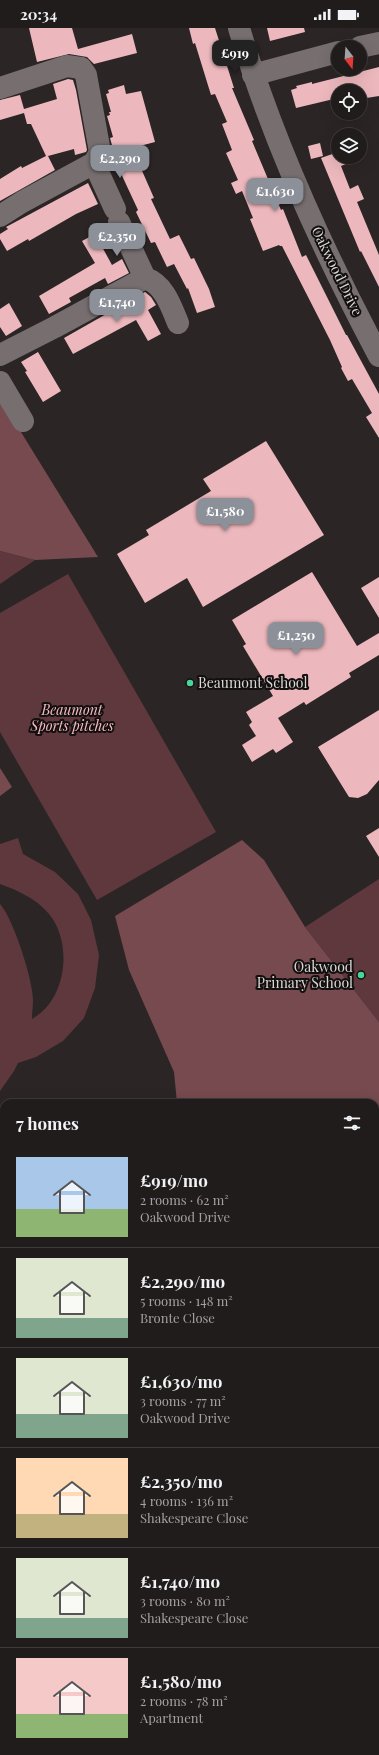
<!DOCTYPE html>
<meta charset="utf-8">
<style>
:root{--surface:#211c1c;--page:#292525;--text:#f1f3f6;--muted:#a2a1a3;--line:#3e3a3b;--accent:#8c9099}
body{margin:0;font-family:"Playfair Display",serif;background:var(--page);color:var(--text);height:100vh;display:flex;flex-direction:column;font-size:15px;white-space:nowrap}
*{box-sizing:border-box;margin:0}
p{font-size:13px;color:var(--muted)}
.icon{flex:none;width:22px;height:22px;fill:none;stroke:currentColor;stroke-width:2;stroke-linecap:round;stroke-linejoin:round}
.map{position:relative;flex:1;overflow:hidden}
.side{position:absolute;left:0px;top:1071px;width:379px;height:656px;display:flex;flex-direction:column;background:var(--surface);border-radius:12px 12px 0 0;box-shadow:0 4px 16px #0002,0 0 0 1px var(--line)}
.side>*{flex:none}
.needle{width:26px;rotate:163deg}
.buttons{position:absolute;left:331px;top:12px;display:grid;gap:8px}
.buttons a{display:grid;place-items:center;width:36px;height:36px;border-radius:50%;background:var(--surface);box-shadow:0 4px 16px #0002,0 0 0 1px var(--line);font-size:20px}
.price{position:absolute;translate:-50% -34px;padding:0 9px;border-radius:8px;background:var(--accent);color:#fff;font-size:13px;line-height:26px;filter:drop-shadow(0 1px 2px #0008)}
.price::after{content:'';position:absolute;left:50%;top:24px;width:12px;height:9px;margin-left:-6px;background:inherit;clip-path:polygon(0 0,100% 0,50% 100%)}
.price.current{background:#222;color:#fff}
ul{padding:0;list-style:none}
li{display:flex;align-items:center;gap:12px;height:100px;padding:0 16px}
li+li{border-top:1px solid var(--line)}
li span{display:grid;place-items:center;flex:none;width:112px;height:80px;border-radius:0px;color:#555}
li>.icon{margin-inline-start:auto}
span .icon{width:48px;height:48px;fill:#fffc;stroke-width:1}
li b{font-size:17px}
h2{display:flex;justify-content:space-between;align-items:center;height:48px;padding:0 16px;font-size:17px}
.status{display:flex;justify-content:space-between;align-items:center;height:28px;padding:0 20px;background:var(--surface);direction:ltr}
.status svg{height:11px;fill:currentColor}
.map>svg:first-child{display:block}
.green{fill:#5e383c}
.forest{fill:#764a4f}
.building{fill:#ecb8bd}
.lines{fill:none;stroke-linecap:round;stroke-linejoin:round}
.minor{stroke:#766e6f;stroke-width:22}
.poi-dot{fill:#4ad49c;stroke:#120f0f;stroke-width:1.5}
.labels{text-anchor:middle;stroke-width:4;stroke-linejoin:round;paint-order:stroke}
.street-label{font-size:14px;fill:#ddd8d8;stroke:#120f0f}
.poi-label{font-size:14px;fill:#ddd8d8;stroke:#120f0f;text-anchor:start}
.park-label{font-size:14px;font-style:italic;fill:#f9bbc1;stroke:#120f0f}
</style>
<div class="status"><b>20:34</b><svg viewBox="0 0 49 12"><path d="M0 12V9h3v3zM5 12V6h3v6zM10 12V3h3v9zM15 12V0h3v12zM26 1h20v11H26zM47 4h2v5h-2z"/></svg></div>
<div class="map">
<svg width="379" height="1727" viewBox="0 0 379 1727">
<rect width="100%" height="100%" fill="#2c2526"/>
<path class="green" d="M 0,523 L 35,532 L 0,556 Z
M 68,546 L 216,804 L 97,872 L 0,704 L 0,585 Z
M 18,810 L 23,826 L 55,844 L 78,866 L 91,892 L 99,927 L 95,960 L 84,990 L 63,1013 L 36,1029 L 18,1035 L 14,1043 L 0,1063 L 0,876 C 13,890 33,952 33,972 C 33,978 32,985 32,991 C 67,972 73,915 49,886 C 37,871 17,862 0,856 L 0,816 Z
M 379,851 L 379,994 L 305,899 Z
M 375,1397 L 379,1397 L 379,1493 L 375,1495 Z
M 0,1563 L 4,1569 L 4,1723 L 20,1723 L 9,1727 L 0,1727 Z
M 39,1723 L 111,1723 L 113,1727 L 29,1727 Z"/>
<path class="forest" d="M 0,370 L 98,529 L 35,532 L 0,523 Z
M 0,740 L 12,759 L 0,768 Z
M 242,812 L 264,832 L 305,899 L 379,994 L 379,1098 L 375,1098 L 375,1075 L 177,1075 L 174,1044 L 129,942 L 115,888 Z
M 0,1122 L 4,1123 L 4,1201 L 0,1201 Z
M 111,1723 L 131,1723 L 133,1727 L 113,1727 Z"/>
<path class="building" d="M 29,0 L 72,0 L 78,21 L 132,6 L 137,25 L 94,36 L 87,29 L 69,26 L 37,34 Z
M 189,0 L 215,0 L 234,60 L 232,60 L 254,112 L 252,113 L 281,182 L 283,181 L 302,229 L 306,227 L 346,307 L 347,307 L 379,366 L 379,410 L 366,389 L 372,385 L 352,351 L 348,353 L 341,340 L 342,339 L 330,312 L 282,218 L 280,218 L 279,217 L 263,223 L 250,191 L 253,190 L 242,163 L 236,166 L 231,155 L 238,152 L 226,125 L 232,122 L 222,96 L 227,94 L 215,66 L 211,67 L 195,15 L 193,16 Z
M 267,0 L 304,0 L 305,4 L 270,13 Z
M 379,39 L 379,68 L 360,71 L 360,63 L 338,63 L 338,70 L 296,80 L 291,62 L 297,60 L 296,58 L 312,54 L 312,56 Z
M 68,51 L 73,52 L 76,62 L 87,122 L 86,124 L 75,127 L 74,121 L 48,128 L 55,142 L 0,173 L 0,151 L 21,138 L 22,140 L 46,128 L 31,96 L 27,96 L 24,85 L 0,92 L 0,72 L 20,67 L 24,81 L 57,71 L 53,56 Z
M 124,57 L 126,66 L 141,63 L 155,114 L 132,120 L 154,170 L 151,171 L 170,211 L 179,207 L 191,231 L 194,230 L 209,261 L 215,279 L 197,285 L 188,260 L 187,261 L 174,236 L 167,239 L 155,214 L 151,215 L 136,184 L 138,182 L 118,139 L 110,110 L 113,109 L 107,88 L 110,87 L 109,84 L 111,84 L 106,66 L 109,65 L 108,62 Z
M 320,115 L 323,128 L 311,131 L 308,118 Z
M 338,124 L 338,129 L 363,129 L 341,138 L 350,161 L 358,157 L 364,171 L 357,174 L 379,227 L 379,259 L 361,223 L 360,224 L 321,130 Z
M 88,155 L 98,176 L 76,186 L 29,213 L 28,211 L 7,223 L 0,211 L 0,206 L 8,201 L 6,199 Z
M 95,206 L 112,237 L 122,231 L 129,245 L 108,256 L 105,250 L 69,270 L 71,274 L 49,286 L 39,268 L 95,235 L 82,213 Z
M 145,264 L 151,269 L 156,277 L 148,282 L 161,306 L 148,313 L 136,292 L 73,326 L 64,310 Z
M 9,275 L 22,298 L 6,308 L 0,299 L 0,281 Z
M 38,324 L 61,363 L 43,374 L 25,344 L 27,343 L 21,334 Z
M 266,413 L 324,507 L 203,579 L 187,550 L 145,575 L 117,526 L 149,507 L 146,502 L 211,463 L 203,451 Z
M 312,544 L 357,618 L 379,605 L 379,627 L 349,645 L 351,649 L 306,677 L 304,674 L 278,690 L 293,714 L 276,725 L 273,721 L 252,734 L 242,717 L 256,708 L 249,697 L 252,694 L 246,684 L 273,668 L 243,618 L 246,616 L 232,592 Z
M 379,549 L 379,590 L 361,560 Z
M 379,682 L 379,752 L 367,766 L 358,770 L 349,769 L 318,719 Z
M 379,800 L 379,829 L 366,808 Z"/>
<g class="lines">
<path class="minor" d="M 239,0 C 273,114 323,223 379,328
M 360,19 L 379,15
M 253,47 L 338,24
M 0,60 L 67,38 L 81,40 L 86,47 L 100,124 L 94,135 L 22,174 L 0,188
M 94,135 L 115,181
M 119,194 L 145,250
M 0,327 L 55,299 L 145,250 C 164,256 171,278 178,295
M 0,354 L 23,393
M 375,1198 L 379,1212
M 0,1251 L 4,1251
M 375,1256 L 379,1255
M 375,1386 L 379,1386
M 0,1409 L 4,1406
M 375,1623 L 379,1629
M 295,1723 L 296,1727"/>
</g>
<g class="poi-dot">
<circle cx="190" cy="655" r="4"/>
<circle cx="361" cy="947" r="4"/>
</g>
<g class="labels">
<g class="street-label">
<text transform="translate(337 243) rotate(64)" y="5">Oakwood Drive</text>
</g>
<g class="poi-label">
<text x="198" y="660">Beaumont School</text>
<text x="353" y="944" text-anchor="end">Oakwood<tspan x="353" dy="16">Primary School</tspan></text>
</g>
<g class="park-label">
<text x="72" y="687">Beaumont<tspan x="72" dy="16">Sports pitches</tspan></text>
</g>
</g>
</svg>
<div class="buttons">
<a><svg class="needle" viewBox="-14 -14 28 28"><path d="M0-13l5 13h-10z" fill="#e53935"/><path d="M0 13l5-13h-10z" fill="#a2a1a3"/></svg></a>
<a><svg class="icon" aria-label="locate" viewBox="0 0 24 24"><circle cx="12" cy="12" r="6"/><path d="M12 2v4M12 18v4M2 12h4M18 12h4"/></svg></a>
<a><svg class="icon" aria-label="layers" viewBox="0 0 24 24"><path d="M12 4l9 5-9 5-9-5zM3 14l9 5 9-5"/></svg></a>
</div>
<b class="price current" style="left:235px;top:46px">£919</b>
<b class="price" style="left:120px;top:151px">£2,290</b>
<b class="price" style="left:275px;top:184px">£1,630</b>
<b class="price" style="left:117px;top:229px">£2,350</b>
<b class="price" style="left:117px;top:295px">£1,740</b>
<b class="price" style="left:225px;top:504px">£1,580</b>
<b class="price" style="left:296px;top:628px">£1,250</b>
<section class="side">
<h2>7 homes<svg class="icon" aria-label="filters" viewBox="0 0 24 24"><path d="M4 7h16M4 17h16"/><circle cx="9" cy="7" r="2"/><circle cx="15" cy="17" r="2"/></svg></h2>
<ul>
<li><span style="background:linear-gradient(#a9c7e8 65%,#8fb573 0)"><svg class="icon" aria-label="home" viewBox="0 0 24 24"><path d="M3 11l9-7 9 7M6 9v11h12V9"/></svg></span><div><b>£919/mo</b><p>2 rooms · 62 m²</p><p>Oakwood Drive</p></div></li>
<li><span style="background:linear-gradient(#dfe7d0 75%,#7fa58c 0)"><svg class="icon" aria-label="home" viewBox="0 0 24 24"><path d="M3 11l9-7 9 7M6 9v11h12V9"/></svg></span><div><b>£2,290/mo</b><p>5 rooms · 148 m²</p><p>Bronte Close</p></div></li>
<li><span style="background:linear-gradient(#dfe7d0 70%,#7fa58c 0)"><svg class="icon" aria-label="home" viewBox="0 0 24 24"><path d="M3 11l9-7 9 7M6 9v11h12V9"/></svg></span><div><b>£1,630/mo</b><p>3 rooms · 77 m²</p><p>Oakwood Drive</p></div></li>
<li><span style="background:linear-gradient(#ffd9b3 70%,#c2b280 0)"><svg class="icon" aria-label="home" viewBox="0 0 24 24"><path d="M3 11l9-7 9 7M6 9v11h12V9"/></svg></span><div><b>£2,350/mo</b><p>4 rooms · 136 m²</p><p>Shakespeare Close</p></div></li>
<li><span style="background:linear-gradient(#dfe7d0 75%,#7fa58c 0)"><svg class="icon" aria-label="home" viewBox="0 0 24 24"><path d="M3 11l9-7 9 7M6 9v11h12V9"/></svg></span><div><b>£1,740/mo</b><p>3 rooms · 80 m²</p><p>Shakespeare Close</p></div></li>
<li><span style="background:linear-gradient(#f6c9c9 70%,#8fb573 0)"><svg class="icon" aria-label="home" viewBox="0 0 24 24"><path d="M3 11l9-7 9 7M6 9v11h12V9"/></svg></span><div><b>£1,580/mo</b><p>2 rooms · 78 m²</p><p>Apartment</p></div></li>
</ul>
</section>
</div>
